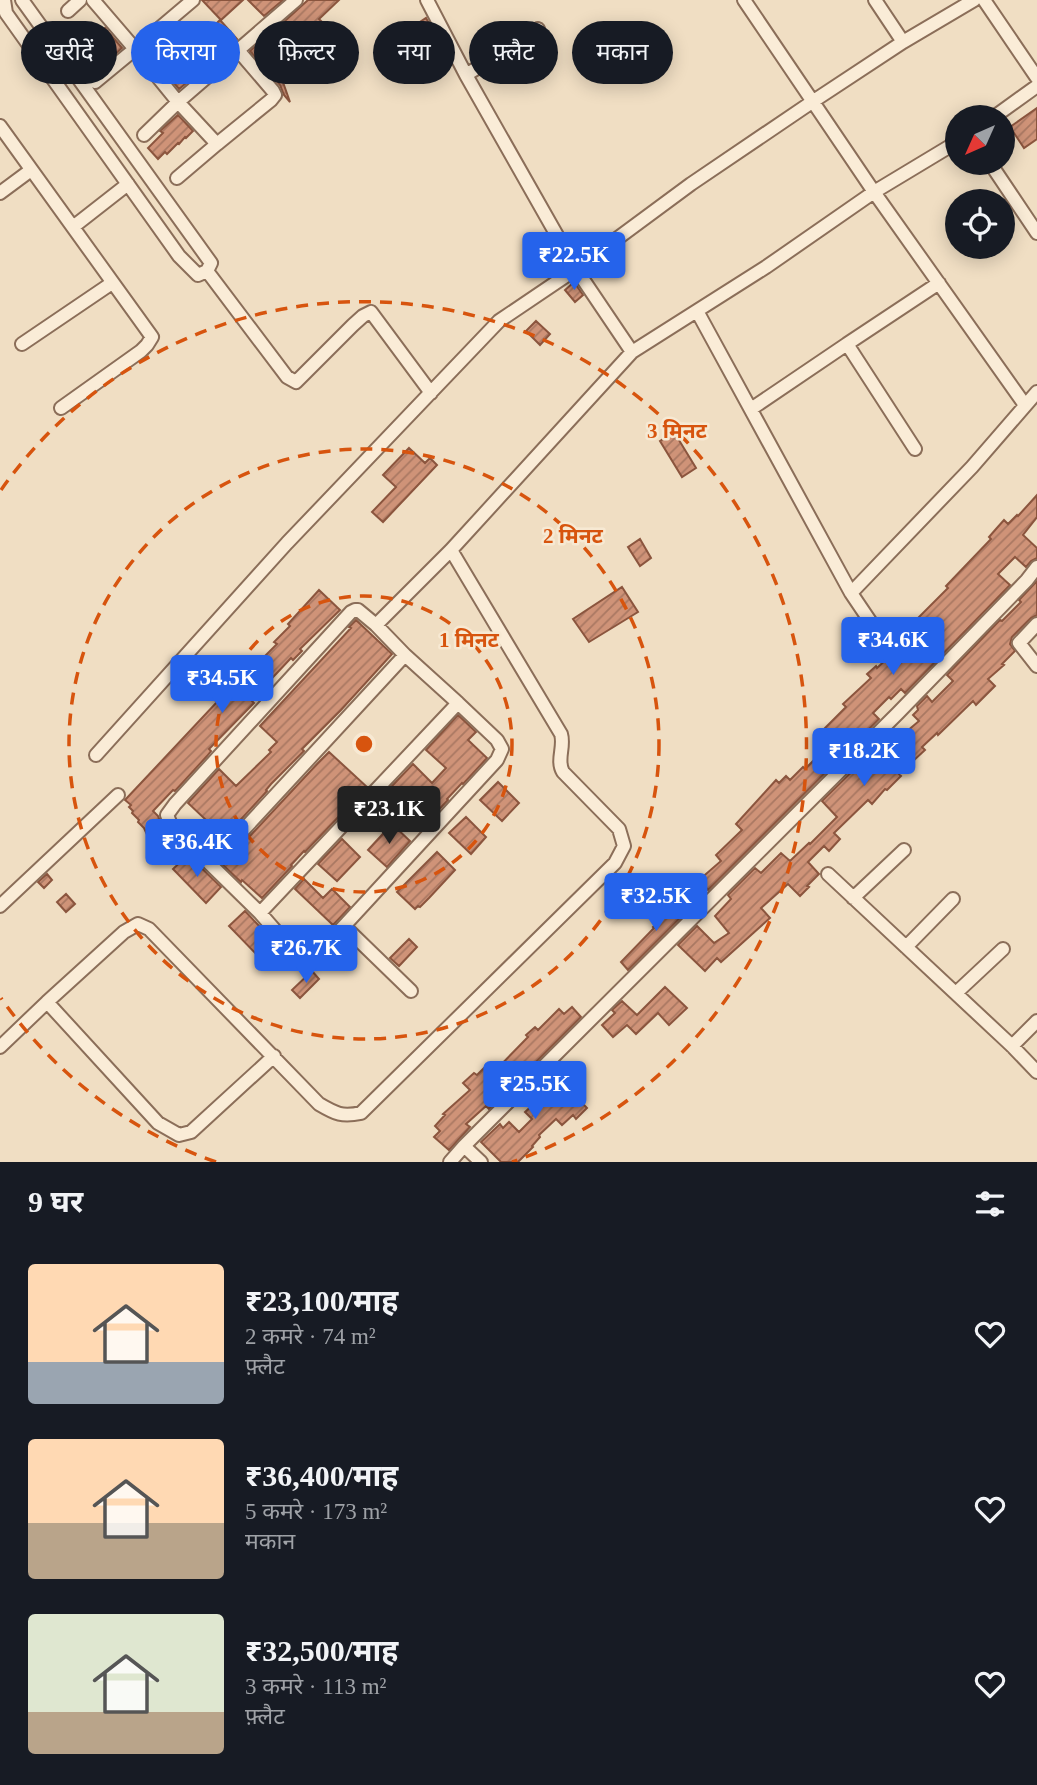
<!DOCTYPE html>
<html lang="hi">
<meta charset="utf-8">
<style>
:root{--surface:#171b24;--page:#242831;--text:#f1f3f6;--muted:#9ea1a6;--accent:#2563eb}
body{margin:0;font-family:"Times New Roman","Noto Sans Devanagari",serif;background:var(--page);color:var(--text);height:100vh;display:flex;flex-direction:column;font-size:26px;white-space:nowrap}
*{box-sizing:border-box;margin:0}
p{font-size:23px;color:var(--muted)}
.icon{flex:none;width:38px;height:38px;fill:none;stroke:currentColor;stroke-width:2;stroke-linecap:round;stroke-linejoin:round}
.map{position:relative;height:1162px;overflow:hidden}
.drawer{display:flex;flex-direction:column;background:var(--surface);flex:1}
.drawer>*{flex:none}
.top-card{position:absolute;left:21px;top:21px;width:996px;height:63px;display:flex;gap:14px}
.needle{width:46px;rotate:225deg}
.buttons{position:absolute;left:945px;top:105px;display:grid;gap:14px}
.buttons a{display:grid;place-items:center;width:70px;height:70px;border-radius:50%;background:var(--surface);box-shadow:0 4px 18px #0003;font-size:35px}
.price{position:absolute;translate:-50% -60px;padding:0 16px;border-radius:7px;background:var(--accent);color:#fff;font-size:23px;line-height:46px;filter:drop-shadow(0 2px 4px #0008)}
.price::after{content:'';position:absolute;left:50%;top:42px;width:21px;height:16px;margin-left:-10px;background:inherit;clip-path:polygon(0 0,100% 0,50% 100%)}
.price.on{background:#222;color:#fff}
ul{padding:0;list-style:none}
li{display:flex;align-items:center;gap:21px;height:175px;padding:0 28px}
li span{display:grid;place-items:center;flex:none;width:196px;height:140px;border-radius:7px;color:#555}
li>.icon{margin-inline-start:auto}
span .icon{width:84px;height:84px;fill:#fffc;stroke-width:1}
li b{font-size:30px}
h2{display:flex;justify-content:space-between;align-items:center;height:84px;padding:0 28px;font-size:30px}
.tag{padding:0 24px;border-radius:32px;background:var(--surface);box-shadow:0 4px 18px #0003;font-size:24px;line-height:63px}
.tag.on{background:var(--accent);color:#fff}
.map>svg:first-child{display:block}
.building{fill:url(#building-hatch);stroke:#8b553e;stroke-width:2}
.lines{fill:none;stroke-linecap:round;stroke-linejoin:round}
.minor-casing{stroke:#8b6e59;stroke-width:16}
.minor{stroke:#faecd7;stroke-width:12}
.ring{fill:none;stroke:#d7540e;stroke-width:3.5;stroke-dasharray:12 9}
.centre{fill:#d7540e;stroke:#f7e9d3;stroke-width:3.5}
.ring-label{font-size:21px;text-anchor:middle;font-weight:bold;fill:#d7540e;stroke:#f7e9d3;stroke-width:5;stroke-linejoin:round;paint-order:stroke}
</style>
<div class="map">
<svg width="1037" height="1162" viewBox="0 0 1037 1162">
<defs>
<pattern id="building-hatch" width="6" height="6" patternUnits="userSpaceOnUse" patternTransform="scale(1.75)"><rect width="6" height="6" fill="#cf9378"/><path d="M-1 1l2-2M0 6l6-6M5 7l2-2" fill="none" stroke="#a97862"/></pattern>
</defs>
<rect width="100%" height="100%" fill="#f0dec3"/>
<path class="building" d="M 202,0 L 243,0 L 221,20 Z
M 248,0 L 283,0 L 264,16 Z
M 308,0 L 339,0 L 319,19 L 321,21 L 291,48 L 275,30 Z
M 426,18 L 440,43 L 405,64 L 391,41 Z
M 220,20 L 237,39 L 232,42 L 229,47 L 179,89 L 147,50 L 175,26 L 193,46 Z
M 105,28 L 122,48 L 113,56 L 95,37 Z
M 256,46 L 279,71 L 290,102 L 284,95 L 280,85 L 250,51 Z
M 1037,108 L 1037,139 L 1024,148 L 1010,127 Z
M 178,115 L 193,131 L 186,138 L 185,137 L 179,144 L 178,143 L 167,154 L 165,152 L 158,159 L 148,148 L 163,133 L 160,131 Z
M 574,282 L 583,295 L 575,302 L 565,290 Z
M 536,321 L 550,334 L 540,345 L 526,331 Z
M 674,432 L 696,468 L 682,477 L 660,441 Z
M 409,448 L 425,463 L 430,458 L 437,465 L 383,522 L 372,512 L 396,487 L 383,475 Z
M 1037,495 L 1037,517 L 1023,535 L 1037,548 L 1037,558 L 1031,561 L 1026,567 L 1015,557 L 998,574 L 1010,585 L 905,693 L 901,689 L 891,699 L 889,697 L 873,713 L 879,719 L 708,890 L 699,880 L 721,861 L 716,855 L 742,830 L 736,824 L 776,780 L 779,783 L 786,776 L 790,780 L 803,767 L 805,769 L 827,747 L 817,736 L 846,707 L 843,704 L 871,678 L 867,674 L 876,666 L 877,668 L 907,640 L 910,642 L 922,629 L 915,621 L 948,588 L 946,586 L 991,539 L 989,537 L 996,529 L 1004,520 L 1008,524 L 1017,515 L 1018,516 Z
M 640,539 L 651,558 L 640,566 L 628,547 Z
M 1037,581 L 1037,615 L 1031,618 L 1012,637 L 1010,644 L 1015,651 L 1002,664 L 1004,665 L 988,679 L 995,686 L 976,705 L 973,701 L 938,735 L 937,733 L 922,747 L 925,750 L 899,774 L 901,776 L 887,790 L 885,789 L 872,804 L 868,800 L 834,833 L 840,839 L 829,851 L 824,846 L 808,862 L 819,874 L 807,886 L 809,887 L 800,896 L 788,884 L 761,908 L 770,918 L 721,962 L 717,958 L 705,971 L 678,945 L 697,926 L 714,943 L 729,933 L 715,916 L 731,899 L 728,895 L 755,868 L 761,873 L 781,853 L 790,861 L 809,843 L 810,844 L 837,817 L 822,801 L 875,749 L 880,754 L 919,721 L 913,715 L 918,710 L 917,706 L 927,696 L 932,702 L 953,681 L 947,675 L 1000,620 L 1002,621 L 1021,602 L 1019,600 Z
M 622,587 L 638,612 L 589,642 L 573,619 Z
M 319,590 L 340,610 L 300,649 L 302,651 L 293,660 L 291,658 L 276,674 L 251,700 L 254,703 L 209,749 L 211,751 L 207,756 L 175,791 L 173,790 L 153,811 L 158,816 L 164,831 L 174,840 L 158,855 L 154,850 L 144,828 L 138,822 L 139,820 L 132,813 L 133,811 L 129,807 L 131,805 L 125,800 L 217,702 L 189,675 L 204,660 L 206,662 L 209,660 L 233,684 L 235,684 L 259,658 L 261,660 L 277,644 L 274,642 L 290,626 L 288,624 Z
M 356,620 L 392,654 L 341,710 L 302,749 L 304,751 L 271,784 L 266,790 L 267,791 L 211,852 L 201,842 L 204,839 L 195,830 L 205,819 L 188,803 L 219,769 L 236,786 L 271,752 L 269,750 L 277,742 L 260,726 L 351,628 L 349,627 Z
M 458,715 L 476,732 L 468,740 L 487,758 L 463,784 L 462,783 L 447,799 L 448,800 L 424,825 L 405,808 L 390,824 L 371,808 L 413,764 L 432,783 L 446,768 L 426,750 Z
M 329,752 L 367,787 L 305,852 L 304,851 L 291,865 L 292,866 L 262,898 L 242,880 L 241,882 L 223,865 L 317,764 Z
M 498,782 L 519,803 L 502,821 L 480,800 Z
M 466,817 L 486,837 L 471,854 L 449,833 Z
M 392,824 L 410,841 L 387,867 L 368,850 Z
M 342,839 L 360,857 L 337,881 L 318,864 Z
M 437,852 L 455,870 L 429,898 L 420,907 L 418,906 L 415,909 L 397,892 Z
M 188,855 L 221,887 L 206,903 L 173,869 Z
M 47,874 L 52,880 L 44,888 L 38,882 Z
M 304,879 L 323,898 L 332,889 L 350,907 L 333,925 L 295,889 Z
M 66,894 L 75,904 L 66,912 L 57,902 Z
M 676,900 L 687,911 L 628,970 L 621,962 L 654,928 L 653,927 L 660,920 L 656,917 Z
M 245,911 L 276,944 L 261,959 L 229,926 Z
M 409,939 L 417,947 L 399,966 L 390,958 Z
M 312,971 L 319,979 L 300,998 L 292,990 Z
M 665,987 L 687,1008 L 669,1025 L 658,1013 L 636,1034 L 627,1025 L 613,1037 L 602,1025 L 615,1013 L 612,1010 L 622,1001 L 637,1015 Z
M 572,1007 L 581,1017 L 489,1109 L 486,1106 L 466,1124 L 470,1127 L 449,1150 L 434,1137 L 440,1131 L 435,1126 L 445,1115 L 443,1114 L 470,1090 L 463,1083 L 474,1073 L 477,1075 L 484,1068 L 491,1075 L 528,1037 L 526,1035 L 535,1027 L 538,1030 L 559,1009 L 564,1014 Z
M 555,1075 L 587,1108 L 576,1119 L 573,1115 L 562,1125 L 556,1119 L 539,1135 L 540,1137 L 532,1146 L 533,1147 L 518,1162 L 501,1162 L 481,1142 L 500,1124 L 503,1128 L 509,1122 L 519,1132 L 532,1119 L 525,1112 L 537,1101 L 532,1096 L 538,1089 L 536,1087 L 544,1079 L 548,1083 Z"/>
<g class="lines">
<defs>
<path id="minor" d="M 4,0 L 6,13 L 179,256 L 198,275 L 207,271 L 211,263 L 22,0
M 93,0 L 135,49 L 193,0
M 427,0 L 466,75 L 576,269 L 632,352
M 744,0 L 874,192 L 1025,405
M 875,0 L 903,42
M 984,0 L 1037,78
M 68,11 L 80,0
M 466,75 L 538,29
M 95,82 L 135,49 L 178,102 L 296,0
M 994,117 L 1037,86
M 0,126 L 152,337 L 147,345 L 141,351 L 61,408
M 144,135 L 178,102 L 217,144 L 177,178
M 217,144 L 271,100 L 275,95 L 273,91 L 237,49
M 990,163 L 1037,233
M 0,193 L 31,170
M 73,227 L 128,184
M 207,271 L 287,377 L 296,382 L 353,325 L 363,316 L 371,312 L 431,393
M 697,311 L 851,593 L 878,633
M 22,344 L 112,283
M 751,409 L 847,344
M 915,449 L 847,344 L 939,283
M 851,593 L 972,467 L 1037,392
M 1037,624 L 1019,643 L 1037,666
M 376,625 L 451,550 L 632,352 L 766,267 L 874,192 L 957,142
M 405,655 L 376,625 L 358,610 L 355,610 L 351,612 L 175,804 L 167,815 L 171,825 L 211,865 L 405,655 L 458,703 L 260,913 L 294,952 C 297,954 300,956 304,957 C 315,958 336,934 344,926 L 497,760 L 502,749 L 497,740 L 458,703
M 96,755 L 287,543 L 499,321 L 576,269 L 691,184 L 812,102 L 903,42 L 974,0
M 211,865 L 260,913
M 828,874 L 1012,1046 L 1037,1072
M 853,898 L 904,850
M 0,906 L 118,795
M 344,926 L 411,991
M 906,947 L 953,899
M 956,993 L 1003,949
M 47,1002 L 158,1123 L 179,1135 L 191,1132 L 274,1056
M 1012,1046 L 1037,1021
M 0,1047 L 47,1002 L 124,932 L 138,924 L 149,929 L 319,1104 C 336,1114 342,1117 361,1113 L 615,863 L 624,846 L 619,829 L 563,772 C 556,760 565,747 561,734 L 451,550
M 464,1146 L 898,713 L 1027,580 L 1037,567
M 450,1162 L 464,1146 L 481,1162"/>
</defs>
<use href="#minor" class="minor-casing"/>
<use href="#minor" class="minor"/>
</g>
<g class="ring">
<circle cx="364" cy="744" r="148"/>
<circle cx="364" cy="744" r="295"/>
<path d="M216 1162A443 443 0 0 1 1 998M1 490A443 443 0 1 1 512 1162"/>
</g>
<circle cx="364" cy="744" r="10" class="centre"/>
<g class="ring-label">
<text x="677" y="438">3 मिनट</text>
<text x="573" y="543">2 मिनट</text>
<text x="469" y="647">1 मिनट</text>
</g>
</svg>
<div class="buttons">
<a><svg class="needle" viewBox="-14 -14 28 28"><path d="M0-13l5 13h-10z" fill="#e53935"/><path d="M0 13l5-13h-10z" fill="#9ea1a6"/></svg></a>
<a><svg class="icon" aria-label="locate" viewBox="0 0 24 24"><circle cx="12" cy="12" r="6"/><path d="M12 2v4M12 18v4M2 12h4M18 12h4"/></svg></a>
</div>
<b class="price" style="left:574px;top:292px">₹22.5K</b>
<b class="price" style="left:893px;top:677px">₹34.6K</b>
<b class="price" style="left:222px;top:715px">₹34.5K</b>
<b class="price" style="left:864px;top:788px">₹18.2K</b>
<b class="price on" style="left:389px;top:846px">₹23.1K</b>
<b class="price" style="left:197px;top:879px">₹36.4K</b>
<b class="price" style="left:656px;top:933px">₹32.5K</b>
<b class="price" style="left:306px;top:985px">₹26.7K</b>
<b class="price" style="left:535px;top:1121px">₹25.5K</b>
<div class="top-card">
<a class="tag">खरीदें</a>
<a class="tag on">किराया</a>
<a class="tag">फ़िल्टर</a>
<a class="tag">नया</a>
<a class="tag">फ़्लैट</a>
<a class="tag">मकान</a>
</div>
</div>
<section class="drawer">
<h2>9 घर<svg class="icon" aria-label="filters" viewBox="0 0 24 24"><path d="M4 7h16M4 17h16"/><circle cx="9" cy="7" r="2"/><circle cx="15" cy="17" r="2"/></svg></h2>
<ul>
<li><span style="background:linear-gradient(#ffd9b3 70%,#9aa5b1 0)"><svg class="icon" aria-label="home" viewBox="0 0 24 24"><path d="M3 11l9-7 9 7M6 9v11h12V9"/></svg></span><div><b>₹23,100/माह</b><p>2 कमरे · 74 m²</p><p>फ़्लैट</p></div><svg class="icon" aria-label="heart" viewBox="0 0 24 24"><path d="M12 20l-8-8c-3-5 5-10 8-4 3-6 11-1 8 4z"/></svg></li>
<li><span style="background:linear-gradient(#ffd9b3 60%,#b9a48a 0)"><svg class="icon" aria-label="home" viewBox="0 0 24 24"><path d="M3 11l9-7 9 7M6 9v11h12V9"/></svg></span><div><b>₹36,400/माह</b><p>5 कमरे · 173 m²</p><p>मकान</p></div><svg class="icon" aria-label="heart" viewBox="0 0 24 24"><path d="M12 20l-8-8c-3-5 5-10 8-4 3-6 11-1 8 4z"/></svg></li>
<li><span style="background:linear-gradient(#dfe7d0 70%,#b9a48a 0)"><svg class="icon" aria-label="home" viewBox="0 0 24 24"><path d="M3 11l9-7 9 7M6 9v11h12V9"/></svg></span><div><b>₹32,500/माह</b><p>3 कमरे · 113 m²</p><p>फ़्लैट</p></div><svg class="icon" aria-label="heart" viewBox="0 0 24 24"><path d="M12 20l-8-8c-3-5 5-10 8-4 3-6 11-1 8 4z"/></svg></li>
</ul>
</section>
